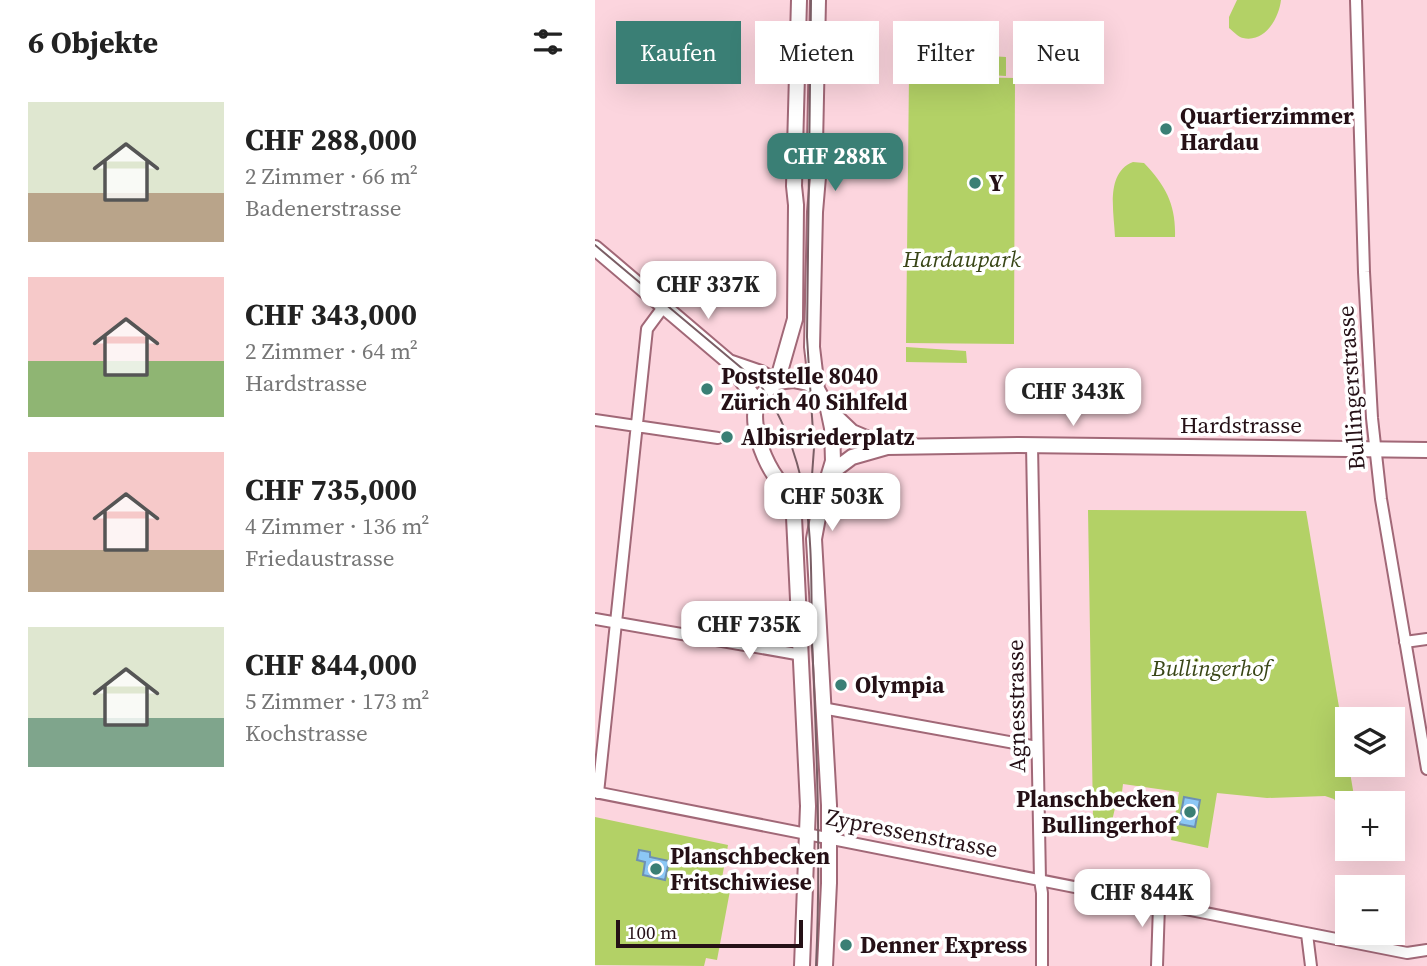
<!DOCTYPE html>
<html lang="de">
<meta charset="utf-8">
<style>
:root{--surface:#fff;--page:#f2f2f2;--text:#222;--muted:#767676;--accent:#3a7f75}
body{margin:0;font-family:"Source Serif 4",serif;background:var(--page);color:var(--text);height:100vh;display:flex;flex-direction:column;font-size:26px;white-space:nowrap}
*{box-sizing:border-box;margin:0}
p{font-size:23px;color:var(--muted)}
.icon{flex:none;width:38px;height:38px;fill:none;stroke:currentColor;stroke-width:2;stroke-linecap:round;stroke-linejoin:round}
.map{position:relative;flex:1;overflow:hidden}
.panel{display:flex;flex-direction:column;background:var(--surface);width:595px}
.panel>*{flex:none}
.hud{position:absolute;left:21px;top:21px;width:665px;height:63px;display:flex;gap:14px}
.tools{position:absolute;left:740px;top:707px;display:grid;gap:14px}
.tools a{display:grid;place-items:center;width:70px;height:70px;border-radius:0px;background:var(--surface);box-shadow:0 7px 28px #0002;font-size:35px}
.scale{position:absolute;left:21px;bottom:18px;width:187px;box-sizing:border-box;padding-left:7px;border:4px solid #251016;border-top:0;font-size:19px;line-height:24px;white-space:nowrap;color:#251016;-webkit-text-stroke:5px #fff;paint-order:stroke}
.price{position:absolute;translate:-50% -60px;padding:0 16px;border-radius:14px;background:#fff;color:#222;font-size:23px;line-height:46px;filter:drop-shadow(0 2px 4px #0008)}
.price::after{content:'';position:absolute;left:50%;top:42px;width:21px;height:16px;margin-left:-10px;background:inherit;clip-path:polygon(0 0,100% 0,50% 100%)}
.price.selected{background:var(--accent);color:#fff}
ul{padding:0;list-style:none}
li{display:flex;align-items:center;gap:21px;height:175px;padding:0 28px}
li span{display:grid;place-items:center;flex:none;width:196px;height:140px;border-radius:0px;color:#555}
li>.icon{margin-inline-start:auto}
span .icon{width:84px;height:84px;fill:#fffc;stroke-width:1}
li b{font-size:30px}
h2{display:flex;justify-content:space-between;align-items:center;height:84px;padding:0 28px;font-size:30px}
.tag{padding:0 24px;border-radius:0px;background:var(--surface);box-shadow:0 7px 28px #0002;font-size:24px;line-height:63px}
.tag.selected{background:var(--accent);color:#fff}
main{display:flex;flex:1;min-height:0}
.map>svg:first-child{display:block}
.green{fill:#b3d166}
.water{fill:#8cc7f5;stroke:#6d90b2;stroke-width:2}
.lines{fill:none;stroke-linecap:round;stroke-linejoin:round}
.street-casing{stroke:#a16877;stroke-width:14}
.secondary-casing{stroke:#a16877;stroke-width:18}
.street{stroke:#fff;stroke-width:10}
.secondary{stroke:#fff;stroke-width:14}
.tram{stroke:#7a5e65;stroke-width:2}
.poi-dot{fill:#3a7f75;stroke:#fff;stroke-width:2.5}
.labels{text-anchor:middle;stroke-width:7;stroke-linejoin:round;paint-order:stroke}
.poi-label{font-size:23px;font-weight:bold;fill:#251016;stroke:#fff;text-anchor:start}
.park-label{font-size:23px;font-style:italic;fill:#394617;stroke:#fff}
.street-label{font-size:23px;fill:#251016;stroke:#fff}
</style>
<main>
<section class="panel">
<h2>6 Objekte<svg class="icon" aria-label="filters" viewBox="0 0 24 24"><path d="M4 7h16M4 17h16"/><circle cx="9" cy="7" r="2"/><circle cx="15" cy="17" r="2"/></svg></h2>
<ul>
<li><span style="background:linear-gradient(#dfe7d0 65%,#b9a48a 0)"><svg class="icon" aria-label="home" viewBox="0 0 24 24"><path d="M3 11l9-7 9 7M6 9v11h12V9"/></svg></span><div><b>CHF 288,000</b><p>2 Zimmer · 66 m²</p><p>Badenerstrasse</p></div></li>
<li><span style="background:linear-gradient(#f6c9c9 60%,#8fb573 0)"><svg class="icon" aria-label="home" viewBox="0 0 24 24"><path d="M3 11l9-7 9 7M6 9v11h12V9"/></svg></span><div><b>CHF 343,000</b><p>2 Zimmer · 64 m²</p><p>Hardstrasse</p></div></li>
<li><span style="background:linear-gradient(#f6c9c9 70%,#b9a48a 0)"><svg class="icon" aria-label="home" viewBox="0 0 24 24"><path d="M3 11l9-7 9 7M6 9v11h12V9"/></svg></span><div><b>CHF 735,000</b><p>4 Zimmer · 136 m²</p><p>Friedaustrasse</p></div></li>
<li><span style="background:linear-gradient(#dfe7d0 65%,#7fa58c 0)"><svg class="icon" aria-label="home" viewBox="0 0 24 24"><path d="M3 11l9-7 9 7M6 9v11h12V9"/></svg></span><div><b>CHF 844,000</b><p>5 Zimmer · 173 m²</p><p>Kochstrasse</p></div></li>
</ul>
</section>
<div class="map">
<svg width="832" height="966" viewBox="0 0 832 966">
<rect width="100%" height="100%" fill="#fcd5de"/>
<path class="green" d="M 642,0 L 686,0 C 684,18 670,43 648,38 C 643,37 638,31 634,28 L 634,17 Z
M 394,56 L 411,57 L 411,76 L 394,75 Z
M 314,76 L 420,78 L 419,344 L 311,343 Z
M 538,162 L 549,163 C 571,186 581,205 580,237 L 520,237 C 519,212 510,173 538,162 Z
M 311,347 L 371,351 L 372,363 L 311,362 Z
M 493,510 L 711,511 L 760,802 L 744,807 L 739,799 L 730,796 L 672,798 L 622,793 L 613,848 L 576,840 L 584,792 L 528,784 L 525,808 L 520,808 L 517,821 L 498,818 Z
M 0,817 L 133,845 L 127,878 L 137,880 L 122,960 L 111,958 L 109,966 L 0,965 Z"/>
<path class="water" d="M 589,797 L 605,800 L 600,827 L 584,824 Z
M 44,850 L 55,852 L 55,857 L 74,861 L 70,880 L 48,875 L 50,862 L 42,860 Z"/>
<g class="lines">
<defs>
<path id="street" d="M 761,0 L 769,272 L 777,418 L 786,499 L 832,769
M 0,420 L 123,438
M 437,445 L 445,880 L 447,893 L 447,966
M 0,619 L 207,655
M 810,642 L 832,639
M 227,708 L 442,747
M 0,792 L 812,953 L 832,950
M 3,793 L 52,329 L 69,306
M 712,934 L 716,966
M 562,966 L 564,905"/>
<path id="secondary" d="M 0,248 L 134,362 L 162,402
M 134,362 L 166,373 L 182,382
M 182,382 L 200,319 L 201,205 L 199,186 L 204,0
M 222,389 L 217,347 L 220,212 L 223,177 L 220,145 L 223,0
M 235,411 L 257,432 L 290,446
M 237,472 L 257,457 L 292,447 L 424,445 L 832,450
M 192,491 L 199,517 L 213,806 L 207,966
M 228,492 C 221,495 215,498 207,497 C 178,493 151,426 163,401 C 167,393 175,387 182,382 L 198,380 L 213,383 L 222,389 L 233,409 L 237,428 L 238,461 L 226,501 L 219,539 L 234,805 L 234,883 L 230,966"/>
</defs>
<use href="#street" class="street-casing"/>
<use href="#secondary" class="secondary-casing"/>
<use href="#street" class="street"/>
<use href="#secondary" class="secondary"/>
<path class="tram" d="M 0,245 L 162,381 C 186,411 202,455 209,493 C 218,537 216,595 217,641 C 222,750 226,858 221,966
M 215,503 L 219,448 L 212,337 L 216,0"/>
</g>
<g class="poi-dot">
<circle cx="571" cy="129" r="7"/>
<circle cx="380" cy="183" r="7"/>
<circle cx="112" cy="389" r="7"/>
<circle cx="132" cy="437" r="7"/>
<circle cx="246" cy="685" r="7"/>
<circle cx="595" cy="812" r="7"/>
<circle cx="61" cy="869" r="7"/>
<circle cx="251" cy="945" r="7"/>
</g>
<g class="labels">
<g class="poi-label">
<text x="585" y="124">Quartierzimmer<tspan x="585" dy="26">Hardau</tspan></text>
<text x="394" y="191">Y</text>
<text x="126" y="384">Poststelle 8040<tspan x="126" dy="26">Zürich 40 Sihlfeld</tspan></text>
<text x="146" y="445">Albisriederplatz</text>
<text x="260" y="693">Olympia</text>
<text x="581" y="807" text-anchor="end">Planschbecken<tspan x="581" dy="26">Bullingerhof</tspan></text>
<text x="75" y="864">Planschbecken<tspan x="75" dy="26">Fritschiwiese</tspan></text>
<text x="265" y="953">Denner Express</text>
</g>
<g class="park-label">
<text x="367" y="267">Hardaupark</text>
<text x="616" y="676">Bullingerhof</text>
</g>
<g class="street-label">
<text transform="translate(756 388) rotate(-94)" y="8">Bullingerstrasse</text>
<text x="646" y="433">Hardstrasse</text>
<text transform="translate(421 706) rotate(-91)" y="8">Agnesstrasse</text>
<text transform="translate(317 833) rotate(11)" y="8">Zypressenstrasse</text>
</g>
</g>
</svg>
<div class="tools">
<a><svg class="icon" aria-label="layers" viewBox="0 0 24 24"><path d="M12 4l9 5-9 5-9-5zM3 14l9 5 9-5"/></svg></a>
<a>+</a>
<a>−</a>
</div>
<div class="scale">100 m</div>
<b class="price selected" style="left:240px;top:193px">CHF 288K</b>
<b class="price" style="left:113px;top:321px">CHF 337K</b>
<b class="price" style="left:478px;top:428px">CHF 343K</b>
<b class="price" style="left:237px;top:533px">CHF 503K</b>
<b class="price" style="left:154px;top:661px">CHF 735K</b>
<b class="price" style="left:547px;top:929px">CHF 844K</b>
<div class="hud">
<a class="tag selected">Kaufen</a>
<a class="tag">Mieten</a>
<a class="tag">Filter</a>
<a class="tag">Neu</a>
</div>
</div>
</main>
